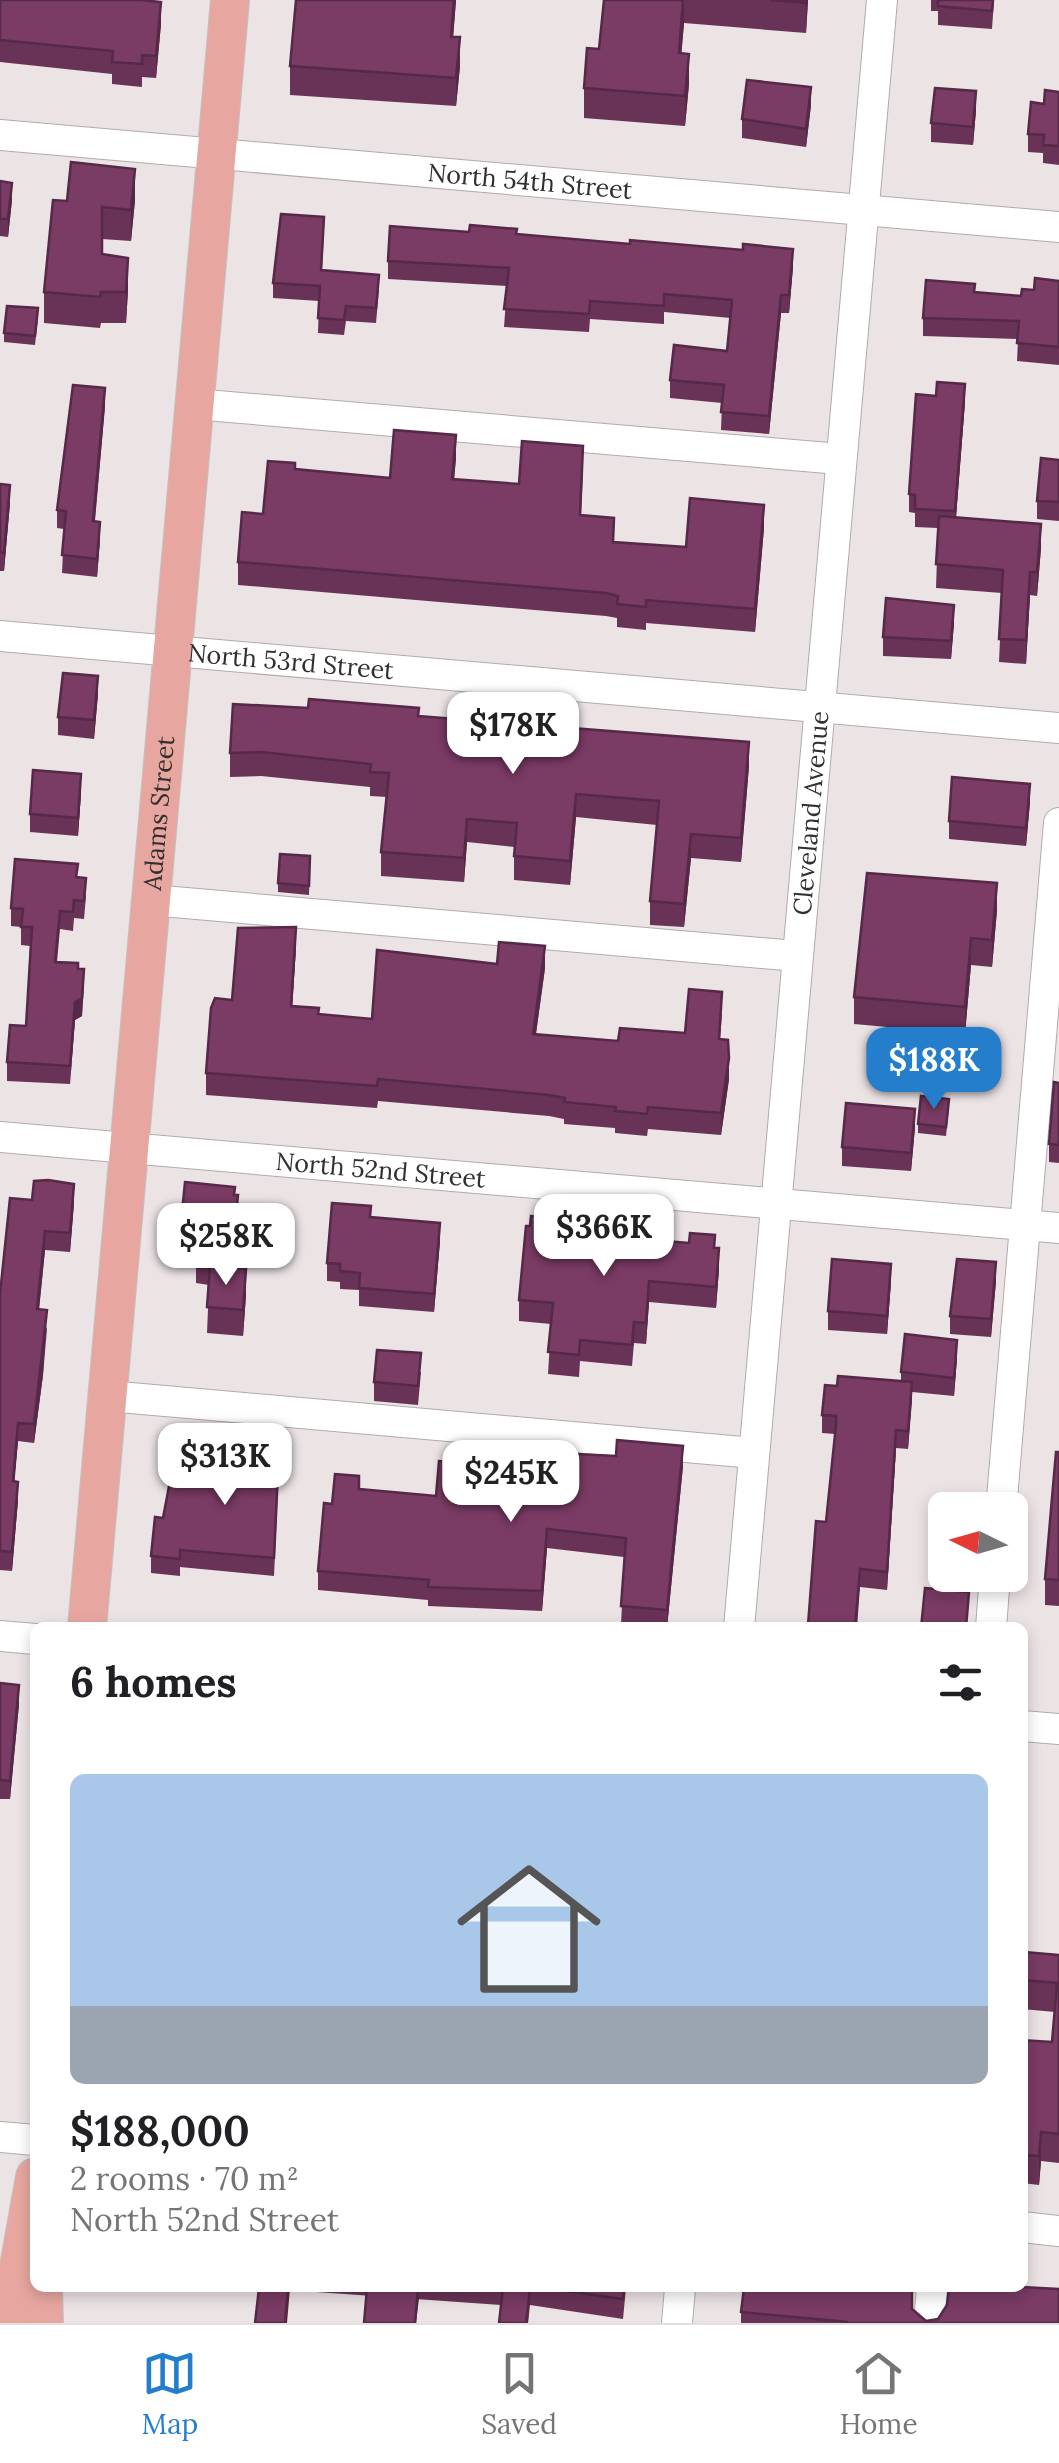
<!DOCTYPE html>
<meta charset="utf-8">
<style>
:root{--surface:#fff;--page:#f2f2f2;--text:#202124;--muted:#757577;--line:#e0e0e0;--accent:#247ecb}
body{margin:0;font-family:Lora,serif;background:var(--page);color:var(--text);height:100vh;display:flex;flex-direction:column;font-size:38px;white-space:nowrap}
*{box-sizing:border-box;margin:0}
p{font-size:32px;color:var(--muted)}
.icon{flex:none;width:55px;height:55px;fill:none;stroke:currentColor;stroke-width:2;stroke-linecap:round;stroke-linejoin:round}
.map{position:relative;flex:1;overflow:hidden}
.sheet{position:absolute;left:30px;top:1622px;width:998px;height:670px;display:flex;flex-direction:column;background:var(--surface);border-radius:15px;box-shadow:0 5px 15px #0003}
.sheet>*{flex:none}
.needle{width:65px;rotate:275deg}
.buttons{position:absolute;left:928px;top:1492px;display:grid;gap:20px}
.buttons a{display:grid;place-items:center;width:100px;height:100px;border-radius:15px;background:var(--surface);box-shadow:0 5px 15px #0003;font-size:50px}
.price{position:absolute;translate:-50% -85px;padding:0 22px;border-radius:20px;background:#fff;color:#222;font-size:32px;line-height:65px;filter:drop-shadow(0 2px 5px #0008)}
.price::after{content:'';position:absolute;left:50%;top:60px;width:30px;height:22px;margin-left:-15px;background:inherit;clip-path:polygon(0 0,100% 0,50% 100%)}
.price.current{background:var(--accent);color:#fff}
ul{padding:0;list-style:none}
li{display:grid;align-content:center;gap:20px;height:530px;padding:0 40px}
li+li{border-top:2px solid var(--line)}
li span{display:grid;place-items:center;height:310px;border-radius:15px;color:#555}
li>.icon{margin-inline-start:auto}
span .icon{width:180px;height:180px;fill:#fffc;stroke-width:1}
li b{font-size:42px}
h2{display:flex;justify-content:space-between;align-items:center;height:120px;padding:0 40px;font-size:42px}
.tabs{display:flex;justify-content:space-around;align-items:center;height:140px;border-top:2px solid var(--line);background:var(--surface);font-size:28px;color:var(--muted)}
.tabs a{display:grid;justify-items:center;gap:5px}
.tabs .current{color:var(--accent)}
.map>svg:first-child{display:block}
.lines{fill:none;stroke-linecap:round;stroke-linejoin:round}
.minor-casing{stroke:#b2aaac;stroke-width:32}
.major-casing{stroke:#c2c1c1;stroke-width:40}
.minor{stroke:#fff;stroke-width:30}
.major{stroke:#e7a7a0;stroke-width:38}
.wall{fill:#693357}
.shaded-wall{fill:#552947}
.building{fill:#7a3b65;stroke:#552947;stroke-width:2.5}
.labels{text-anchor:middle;stroke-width:10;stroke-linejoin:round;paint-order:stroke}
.street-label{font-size:25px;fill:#322f2f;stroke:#ece3e5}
</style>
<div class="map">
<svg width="1059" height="2323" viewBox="0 0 1059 2323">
<rect width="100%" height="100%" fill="#ece3e5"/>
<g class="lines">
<defs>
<g id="minor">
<path id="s1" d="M 0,135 L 1059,227"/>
<path d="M 194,404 L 840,459"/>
<path id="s2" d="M 0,636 L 1059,728"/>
<path d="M 151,900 L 796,956"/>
<path id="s3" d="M 0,1137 L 1059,1228"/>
<path d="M 108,1396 L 754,1453"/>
<path d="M 1001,1510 L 1059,823"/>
<path id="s4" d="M 739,1628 L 882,0"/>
<path d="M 991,1628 L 995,1575"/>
<path d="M 0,1636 L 35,1639"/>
<path d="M 1022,1726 L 1059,1729"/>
<path d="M 0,2137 L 35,2140"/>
<path d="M 1022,2227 L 1059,2231"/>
<path d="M 677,2323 L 680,2288"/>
<path d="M 929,2323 L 932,2288"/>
</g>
<g id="major">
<path id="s5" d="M 87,1628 L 230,0"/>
<path d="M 43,2288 L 44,2323"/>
<path d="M 9,2323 L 35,2177"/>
</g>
</defs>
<use href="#minor" class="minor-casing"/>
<use href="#major" class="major-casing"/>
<use href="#minor" class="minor"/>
<use href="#major" class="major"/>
</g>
<path class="wall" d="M 0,0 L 161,24 L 156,78 L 142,77 L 142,87 L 112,84 L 112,74 L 0,62 Z
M 456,0 L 453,37 L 460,66 L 456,106 L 290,95 L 290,66 Z
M 604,0 L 808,0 L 806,33 L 684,23 L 681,54 L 689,84 L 685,126 L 584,118 L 584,88 L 599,49 Z
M 931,0 L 994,0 L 992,29 L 938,25 L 938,11 L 931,11 Z
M 1059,92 L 1059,165 L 1043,163 L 1043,153 L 1028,152 L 1028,134 L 1044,104 Z
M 811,105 L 806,147 L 742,138 L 742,119 Z
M 976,110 L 973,145 L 931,142 L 931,123 Z
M 0,181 L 12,200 L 8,237 L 0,236 Z
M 135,200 L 131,241 L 102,239 L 102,254 L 128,290 L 126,323 L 101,323 L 100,328 L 44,323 L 44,292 L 67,201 Z
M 324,232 L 322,270 L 379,290 L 376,323 L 346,321 L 344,335 L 318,333 L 319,301 L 273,298 L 273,283 Z
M 469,232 L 517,234 L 793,267 L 789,313 L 781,313 L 769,434 L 721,430 L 722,403 L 670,398 L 670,380 L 727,351 L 731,318 L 664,312 L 664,324 L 590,319 L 589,332 L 504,327 L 507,286 L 388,279 L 388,261 Z
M 1059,281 L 1059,365 L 1017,361 L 1018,339 L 923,336 L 923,318 L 975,292 L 1021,296 Z
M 38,318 L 35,345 L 4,342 L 4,333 Z
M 965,402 L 956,517 L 1041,548 L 1037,596 L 1030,595 L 1026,664 L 999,662 L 1002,593 L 936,588 L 938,528 L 915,527 L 915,513 L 909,512 L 909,494 Z
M 105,406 L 95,521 L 100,540 L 97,577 L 62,573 L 64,529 L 57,528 L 57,510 Z
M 456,458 L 454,479 L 519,484 L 583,469 L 581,515 L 614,542 L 686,547 L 764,528 L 755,632 L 646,623 L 646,630 L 617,627 L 617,618 L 606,616 L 238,585 L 238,562 L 295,469 L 390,478 Z
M 1059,460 L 1059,521 L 1037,519 L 1037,501 Z
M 0,484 L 10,503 L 4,571 L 0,571 Z
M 954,623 L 951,659 L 883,656 L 883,637 Z
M 98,694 L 94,739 L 58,735 L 58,717 Z
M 419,716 L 749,766 L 741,862 L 691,858 L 684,927 L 650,925 L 650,901 L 657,825 L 576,817 L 570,885 L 514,880 L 514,847 L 467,842 L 464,882 L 381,876 L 381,852 L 387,797 L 370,796 L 370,787 L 261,776 L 230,777 L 230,753 Z
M 81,793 L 78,836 L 30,832 L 30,814 Z
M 1030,802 L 1026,846 L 949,839 L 949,821 Z
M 310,856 L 309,895 L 278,892 L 278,883 Z
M 78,877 L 86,896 L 84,919 L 74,918 L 73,931 L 60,929 L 57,962 L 78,969 L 84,987 L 82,1016 L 75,1020 L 70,1084 L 7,1081 L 7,1062 L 26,1026 L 30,946 L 21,945 L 21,927 L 11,926 L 11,908 Z
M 997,910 L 992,967 L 971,965 L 965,1034 L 854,1024 L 854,997 Z
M 296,948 L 292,1006 L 319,1014 L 372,1019 L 497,964 L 545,968 L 536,1034 L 618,1041 L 685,1033 L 722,1013 L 720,1039 L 729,1079 L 721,1135 L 648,1129 L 647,1136 L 615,1133 L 615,1128 L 564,1124 L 564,1119 L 549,1116 L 378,1101 L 377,1108 L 206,1095 L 206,1073 Z
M 1059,1083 L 1059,1163 L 1049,1162 L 1049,1144 Z
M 949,1108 L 946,1136 L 918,1133 L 918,1124 Z
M 915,1127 L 911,1171 L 842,1166 L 842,1147 Z
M 235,1195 L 238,1222 L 234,1268 L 246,1295 L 243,1336 L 207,1333 L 209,1285 L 196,1283 L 196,1268 L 189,1267 L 189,1250 L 181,1249 L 181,1223 Z
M 10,1198 L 74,1203 L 70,1252 L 45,1250 L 39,1310 L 47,1329 L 43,1375 L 34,1443 L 18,1441 L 14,1481 L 18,1500 L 12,1571 L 0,1570 L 0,1294 Z
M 371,1217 L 440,1241 L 434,1312 L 359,1306 L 359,1290 L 340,1289 L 340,1282 L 327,1281 L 327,1263 Z
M 530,1226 L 564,1229 L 715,1248 L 719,1269 L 716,1308 L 649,1302 L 646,1344 L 634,1343 L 632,1366 L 580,1361 L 579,1377 L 548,1374 L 551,1324 L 519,1321 L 519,1300 Z
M 996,1281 L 991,1337 L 950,1334 L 950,1316 Z
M 891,1282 L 887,1334 L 828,1330 L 828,1311 Z
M 957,1358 L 954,1396 L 912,1392 L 908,1449 L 896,1448 L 887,1590 L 860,1587 L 857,1628 L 808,1628 L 816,1521 L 826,1522 L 835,1434 L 822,1433 L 822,1415 L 837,1386 L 901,1382 L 901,1372 Z
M 421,1372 L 418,1405 L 374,1401 L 374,1382 Z
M 280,1446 L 274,1576 L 180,1567 L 180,1576 L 151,1573 L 151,1556 L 163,1518 L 244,1483 Z
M 1059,1452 L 1059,1606 L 1045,1605 L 1045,1579 Z
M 683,1466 L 667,1628 L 621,1626 L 624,1557 L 547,1548 L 542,1611 L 428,1606 L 428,1600 L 318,1590 L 318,1571 L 332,1504 L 359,1490 L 436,1496 L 495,1485 L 574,1492 Z
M 0,1683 L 19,1704 L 10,1799 L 0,1799 Z
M 1059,1955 L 1059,2163 L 1041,2161 L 1039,2185 L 1022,2183 L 1022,2040 L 1052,2042 L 1055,2012 L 1022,2009 L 1022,1967 Z
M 259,2288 L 626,2288 L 623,2319 L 530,2305 L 528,2323 L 499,2323 L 501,2305 Z
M 912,2310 L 926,2321 L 1059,2323 L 741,2323 L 741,2312 Z"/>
<path class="shaded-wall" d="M 454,0 L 456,0 L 451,65 L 451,37 Z
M 684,0 L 684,23 L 679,84 L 679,53 Z
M 806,0 L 808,0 L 806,33 Z
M 161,2 L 161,24 L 156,78 L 156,56 Z
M 460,37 L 460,66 L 456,106 L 456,78 Z
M 689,54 L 689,84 L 685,126 L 685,96 Z
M 811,87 L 811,105 L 806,147 L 806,129 Z
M 976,91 L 976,110 L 973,145 L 973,127 Z
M 135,169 L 135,200 L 131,241 L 131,210 Z
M 12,183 L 12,200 L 8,237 L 8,219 Z
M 793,249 L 793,267 L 789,313 L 789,295 Z
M 128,258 L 128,290 L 126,323 L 126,292 Z
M 781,295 L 781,313 L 769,434 L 769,416 Z
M 965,384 L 965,402 L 955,530 L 955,511 Z
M 105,388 L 105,406 L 93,539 L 93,521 Z
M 456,435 L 456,458 L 452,502 L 452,479 Z
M 10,485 L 10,503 L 4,571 L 4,553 Z
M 764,505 L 764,528 L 755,632 L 755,609 Z
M 100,522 L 100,540 L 97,577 L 97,559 Z
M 1041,524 L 1041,548 L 1037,596 L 1037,572 Z
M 1030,572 L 1030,595 L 1026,664 L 1026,640 Z
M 954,605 L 954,623 L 951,659 L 951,641 Z
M 98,676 L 98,694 L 94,739 L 94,720 Z
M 749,742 L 749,766 L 741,862 L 741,838 Z
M 81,774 L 81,793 L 78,836 L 78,818 Z
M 1030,784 L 1030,802 L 1026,846 L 1026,828 Z
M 576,794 L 576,817 L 570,885 L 570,861 Z
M 467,819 L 467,842 L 464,882 L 464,858 Z
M 691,834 L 691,858 L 684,927 L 684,904 Z
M 997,883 L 997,910 L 992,967 L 992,940 Z
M 296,927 L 296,948 L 291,1027 L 291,1006 Z
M 971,938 L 971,965 L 965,1034 L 965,1007 Z
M 545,946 L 545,968 L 533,1055 L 533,1034 Z
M 84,969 L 82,1016 L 75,1020 L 70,1084 L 75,1002 Z
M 729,1058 L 729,1079 L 721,1135 L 721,1113 Z
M 915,1109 L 915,1127 L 911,1171 L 911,1153 Z
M 74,1184 L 74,1203 L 70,1252 L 70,1233 Z
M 238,1195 L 238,1222 L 232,1287 L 232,1260 Z
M 440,1223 L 440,1241 L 434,1312 L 434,1294 Z
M 45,1231 L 45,1250 L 37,1328 L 37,1309 Z
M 719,1248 L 719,1269 L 716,1308 L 716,1287 Z
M 996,1262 L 996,1281 L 991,1337 L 991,1319 Z
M 891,1264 L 891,1282 L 887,1334 L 887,1316 Z
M 246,1269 L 246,1295 L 243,1336 L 243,1310 Z
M 649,1281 L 649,1302 L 646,1344 L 646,1323 Z
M 47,1310 L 43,1375 L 34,1443 L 34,1424 Z
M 957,1340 L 957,1358 L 954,1396 L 954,1378 Z
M 912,1382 L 912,1401 L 908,1449 L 908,1431 Z
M 18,1423 L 18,1441 L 13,1500 L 13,1481 Z
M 896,1430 L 896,1448 L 887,1590 L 887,1572 Z
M 683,1446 L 683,1466 L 667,1628 L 667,1610 Z
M 18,1482 L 18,1500 L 12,1571 L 12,1552 Z
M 547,1529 L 547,1548 L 542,1611 L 542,1591 Z
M 19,1685 L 19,1704 L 10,1799 L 10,1781 Z
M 1041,2132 L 1041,2161 L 1039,2185 L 1039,2156 Z
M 288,2288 L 290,2288 L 287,2323 L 285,2323 Z
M 418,2288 L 419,2298 L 416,2323 L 415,2323 Z
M 530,2288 L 528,2323 L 526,2323 Z"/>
<path class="building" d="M 0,0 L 141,0 L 161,2 L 156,56 L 142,55 L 142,64 L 112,62 L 113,51 L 0,40 Z
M 296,0 L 454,0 L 451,37 L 460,37 L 456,78 L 290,66 Z
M 604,0 L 683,0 L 679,53 L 689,54 L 685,96 L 584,88 L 587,48 L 599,49 Z
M 770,0 L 806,0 L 806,3 Z
M 938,0 L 993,0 L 992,11 L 938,6 Z
M 747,80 L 811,87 L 806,129 L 742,119 Z
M 935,88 L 976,91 L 973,127 L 931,123 Z
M 1045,90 L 1059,92 L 1059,146 L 1043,145 L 1044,135 L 1028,134 L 1031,102 L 1044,104 Z
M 71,162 L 135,169 L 131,210 L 102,207 L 102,254 L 128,258 L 126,292 L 101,292 L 100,297 L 44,292 L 53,200 L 67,201 Z
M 0,181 L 12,183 L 8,219 L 0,219 Z
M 281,214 L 324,217 L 321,270 L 379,275 L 376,308 L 346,306 L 344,320 L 318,318 L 320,286 L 273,283 Z
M 470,225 L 517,229 L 516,234 L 630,244 L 630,240 L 743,250 L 743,244 L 793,249 L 789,295 L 781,295 L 769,416 L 721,412 L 724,385 L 670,380 L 674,345 L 727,351 L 732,300 L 664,294 L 664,306 L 590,301 L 589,314 L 504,309 L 509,268 L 388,261 L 390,226 L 469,232 Z
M 1035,278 L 1059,281 L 1059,347 L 1017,343 L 1019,321 L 923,318 L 926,280 L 975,284 L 974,292 L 1021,296 L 1022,289 L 1034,290 Z
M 7,306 L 38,308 L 35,336 L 4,333 Z
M 937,382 L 965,384 L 955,511 L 915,509 L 915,495 L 909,494 L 916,394 L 936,396 Z
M 73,385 L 105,388 L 93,521 L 100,522 L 97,559 L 62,555 L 66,511 L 57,510 Z
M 394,430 L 456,435 L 452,479 L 519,484 L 522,441 L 583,446 L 580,515 L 614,518 L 613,542 L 686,547 L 690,498 L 764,505 L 755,609 L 646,600 L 646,607 L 617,604 L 618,596 L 606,593 L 238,562 L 242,512 L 263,514 L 268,461 L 295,463 L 295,469 L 390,478 Z
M 1041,458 L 1059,460 L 1059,502 L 1037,501 Z
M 0,484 L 10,485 L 4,553 L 0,552 Z
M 939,516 L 1041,524 L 1037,572 L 1030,572 L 1026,640 L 999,639 L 1003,570 L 936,564 Z
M 886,598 L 954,605 L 951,641 L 883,637 Z
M 63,673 L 98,676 L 94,720 L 58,717 Z
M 309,699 L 419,708 L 418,716 L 749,742 L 741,838 L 691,834 L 684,904 L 650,901 L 659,801 L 576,794 L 570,861 L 514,856 L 517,823 L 467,819 L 464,858 L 381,852 L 389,773 L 370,772 L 371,764 L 261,752 L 230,753 L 233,704 L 308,708 Z
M 33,770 L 81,774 L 78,818 L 30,814 Z
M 952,777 L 1030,784 L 1026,828 L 949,821 Z
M 280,854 L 310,856 L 309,886 L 278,883 Z
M 15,859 L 78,864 L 76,877 L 86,878 L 84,901 L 74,900 L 73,912 L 60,911 L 55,962 L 78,963 L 78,969 L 84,969 L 82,998 L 75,1002 L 70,1066 L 7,1062 L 10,1025 L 26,1026 L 32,927 L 21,927 L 23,909 L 11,908 Z
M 867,873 L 997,883 L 992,940 L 971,938 L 965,1007 L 854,997 Z
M 296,927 L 291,1006 L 319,1008 L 318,1014 L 372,1019 L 377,950 L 497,964 L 499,942 L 545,946 L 533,1034 L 618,1041 L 620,1028 L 685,1033 L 689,989 L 722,992 L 719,1039 L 728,1040 L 729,1058 L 721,1113 L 648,1107 L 647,1114 L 615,1111 L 616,1107 L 564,1102 L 565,1098 L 549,1095 L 378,1079 L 377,1086 L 206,1073 L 211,1008 L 215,998 L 232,1000 L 238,928 Z
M 1054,1082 L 1059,1083 L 1059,1145 L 1049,1144 Z
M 921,1096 L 949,1099 L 946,1127 L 918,1124 Z
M 846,1103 L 915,1109 L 911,1153 L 842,1147 Z
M 48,1180 L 74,1184 L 70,1233 L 45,1231 L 37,1309 L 47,1310 L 34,1424 L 18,1423 L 13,1481 L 18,1482 L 12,1552 L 0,1551 L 0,1294 L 10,1198 L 32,1200 L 34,1181 Z
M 185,1182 L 235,1187 L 234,1195 L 238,1195 L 232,1260 L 196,1257 L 197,1241 L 189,1240 L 190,1224 L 181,1223 Z
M 332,1203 L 371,1206 L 370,1217 L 440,1223 L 434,1294 L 359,1288 L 360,1273 L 340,1271 L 340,1264 L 327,1263 Z
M 531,1216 L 564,1219 L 563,1229 L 642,1239 L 689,1243 L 690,1233 L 715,1235 L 714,1248 L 719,1248 L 716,1287 L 649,1281 L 646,1323 L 634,1322 L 632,1345 L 580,1340 L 579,1355 L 548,1352 L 553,1303 L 519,1300 L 526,1226 L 530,1226 Z
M 832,1259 L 891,1264 L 887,1316 L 828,1311 Z
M 957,1259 L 996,1262 L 991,1319 L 950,1316 Z
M 210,1265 L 246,1269 L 243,1310 L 207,1307 Z
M 905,1334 L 957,1340 L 954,1378 L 901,1372 Z
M 377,1350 L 421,1353 L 418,1386 L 374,1382 Z
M 838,1376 L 912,1382 L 908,1431 L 896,1430 L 887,1572 L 860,1569 L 855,1628 L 808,1625 L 816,1521 L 826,1522 L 836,1425 L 836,1416 L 822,1415 L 825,1385 L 837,1386 Z
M 251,1425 L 280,1428 L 274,1558 L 180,1550 L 180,1559 L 151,1556 L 155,1517 L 163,1518 L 170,1481 L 244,1483 Z
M 617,1440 L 683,1446 L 667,1610 L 621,1606 L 626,1538 L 547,1529 L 542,1591 L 428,1587 L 429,1580 L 318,1571 L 324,1503 L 332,1504 L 335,1474 L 359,1476 L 359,1489 L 436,1496 L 439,1461 L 495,1465 L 493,1485 L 574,1492 L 578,1454 L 616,1456 Z
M 1056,1452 L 1059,1452 L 1059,1580 L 1045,1579 Z
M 925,1588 L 969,1592 L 966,1628 L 921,1628 Z
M 0,1683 L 19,1685 L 10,1781 L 0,1780 Z
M 1022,1812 L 1025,1812 L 1023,1835 L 1022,1835 Z
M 1024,1952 L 1059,1955 L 1059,2134 L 1041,2132 L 1039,2156 L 1022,2155 L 1022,2040 L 1052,2042 L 1057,1983 L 1022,1980 Z
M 1022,2287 L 1059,2289 L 1059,2323 L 847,2323 L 847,2322 L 741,2312 L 744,2288 L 912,2288 L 912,2309 L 926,2321 L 938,2319 L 947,2305 L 949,2288 Z
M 259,2288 L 288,2288 L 285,2323 L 287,2323 L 255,2323 Z
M 367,2288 L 418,2288 L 415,2323 L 364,2323 Z
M 503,2288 L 530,2288 L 526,2323 L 499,2323 Z
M 545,2288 L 624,2288 L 623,2299 Z"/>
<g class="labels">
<g class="street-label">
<text dy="9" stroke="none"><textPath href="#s1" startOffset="532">North 54th Street</textPath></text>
<text dy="9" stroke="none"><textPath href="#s2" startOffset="292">North 53rd Street</textPath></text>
<text dy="9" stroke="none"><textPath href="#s5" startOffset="818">Adams Street</textPath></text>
<text dy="9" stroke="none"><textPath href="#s4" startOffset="818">Cleveland Avenue</textPath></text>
<text dy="9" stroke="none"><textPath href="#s3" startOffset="382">North 52nd Street</textPath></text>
</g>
</g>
</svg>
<div class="buttons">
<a><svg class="needle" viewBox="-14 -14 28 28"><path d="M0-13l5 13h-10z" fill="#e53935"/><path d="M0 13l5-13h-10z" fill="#757577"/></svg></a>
</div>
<b class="price" style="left:513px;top:777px">$178K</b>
<b class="price current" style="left:934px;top:1112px">$188K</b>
<b class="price" style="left:604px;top:1279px">$366K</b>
<b class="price" style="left:226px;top:1288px">$258K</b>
<b class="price" style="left:225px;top:1508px">$313K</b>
<b class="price" style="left:511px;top:1525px">$245K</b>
<section class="sheet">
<h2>6 homes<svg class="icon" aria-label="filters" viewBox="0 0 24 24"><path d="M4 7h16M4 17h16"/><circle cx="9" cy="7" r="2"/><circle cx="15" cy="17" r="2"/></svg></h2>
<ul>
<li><span style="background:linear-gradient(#a9c7e8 75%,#9aa5b1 0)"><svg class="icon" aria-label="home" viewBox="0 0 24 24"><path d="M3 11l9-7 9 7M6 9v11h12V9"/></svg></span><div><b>$188,000</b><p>2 rooms · 70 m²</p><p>North 52nd Street</p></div></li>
</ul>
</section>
</div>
<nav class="tabs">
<a class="current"><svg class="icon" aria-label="map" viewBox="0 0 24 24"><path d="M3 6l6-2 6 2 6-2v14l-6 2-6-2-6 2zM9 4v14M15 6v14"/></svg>Map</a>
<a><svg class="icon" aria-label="saved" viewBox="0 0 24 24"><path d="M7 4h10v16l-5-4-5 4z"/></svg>Saved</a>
<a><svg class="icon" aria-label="home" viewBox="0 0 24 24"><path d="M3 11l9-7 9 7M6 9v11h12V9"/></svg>Home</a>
</nav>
